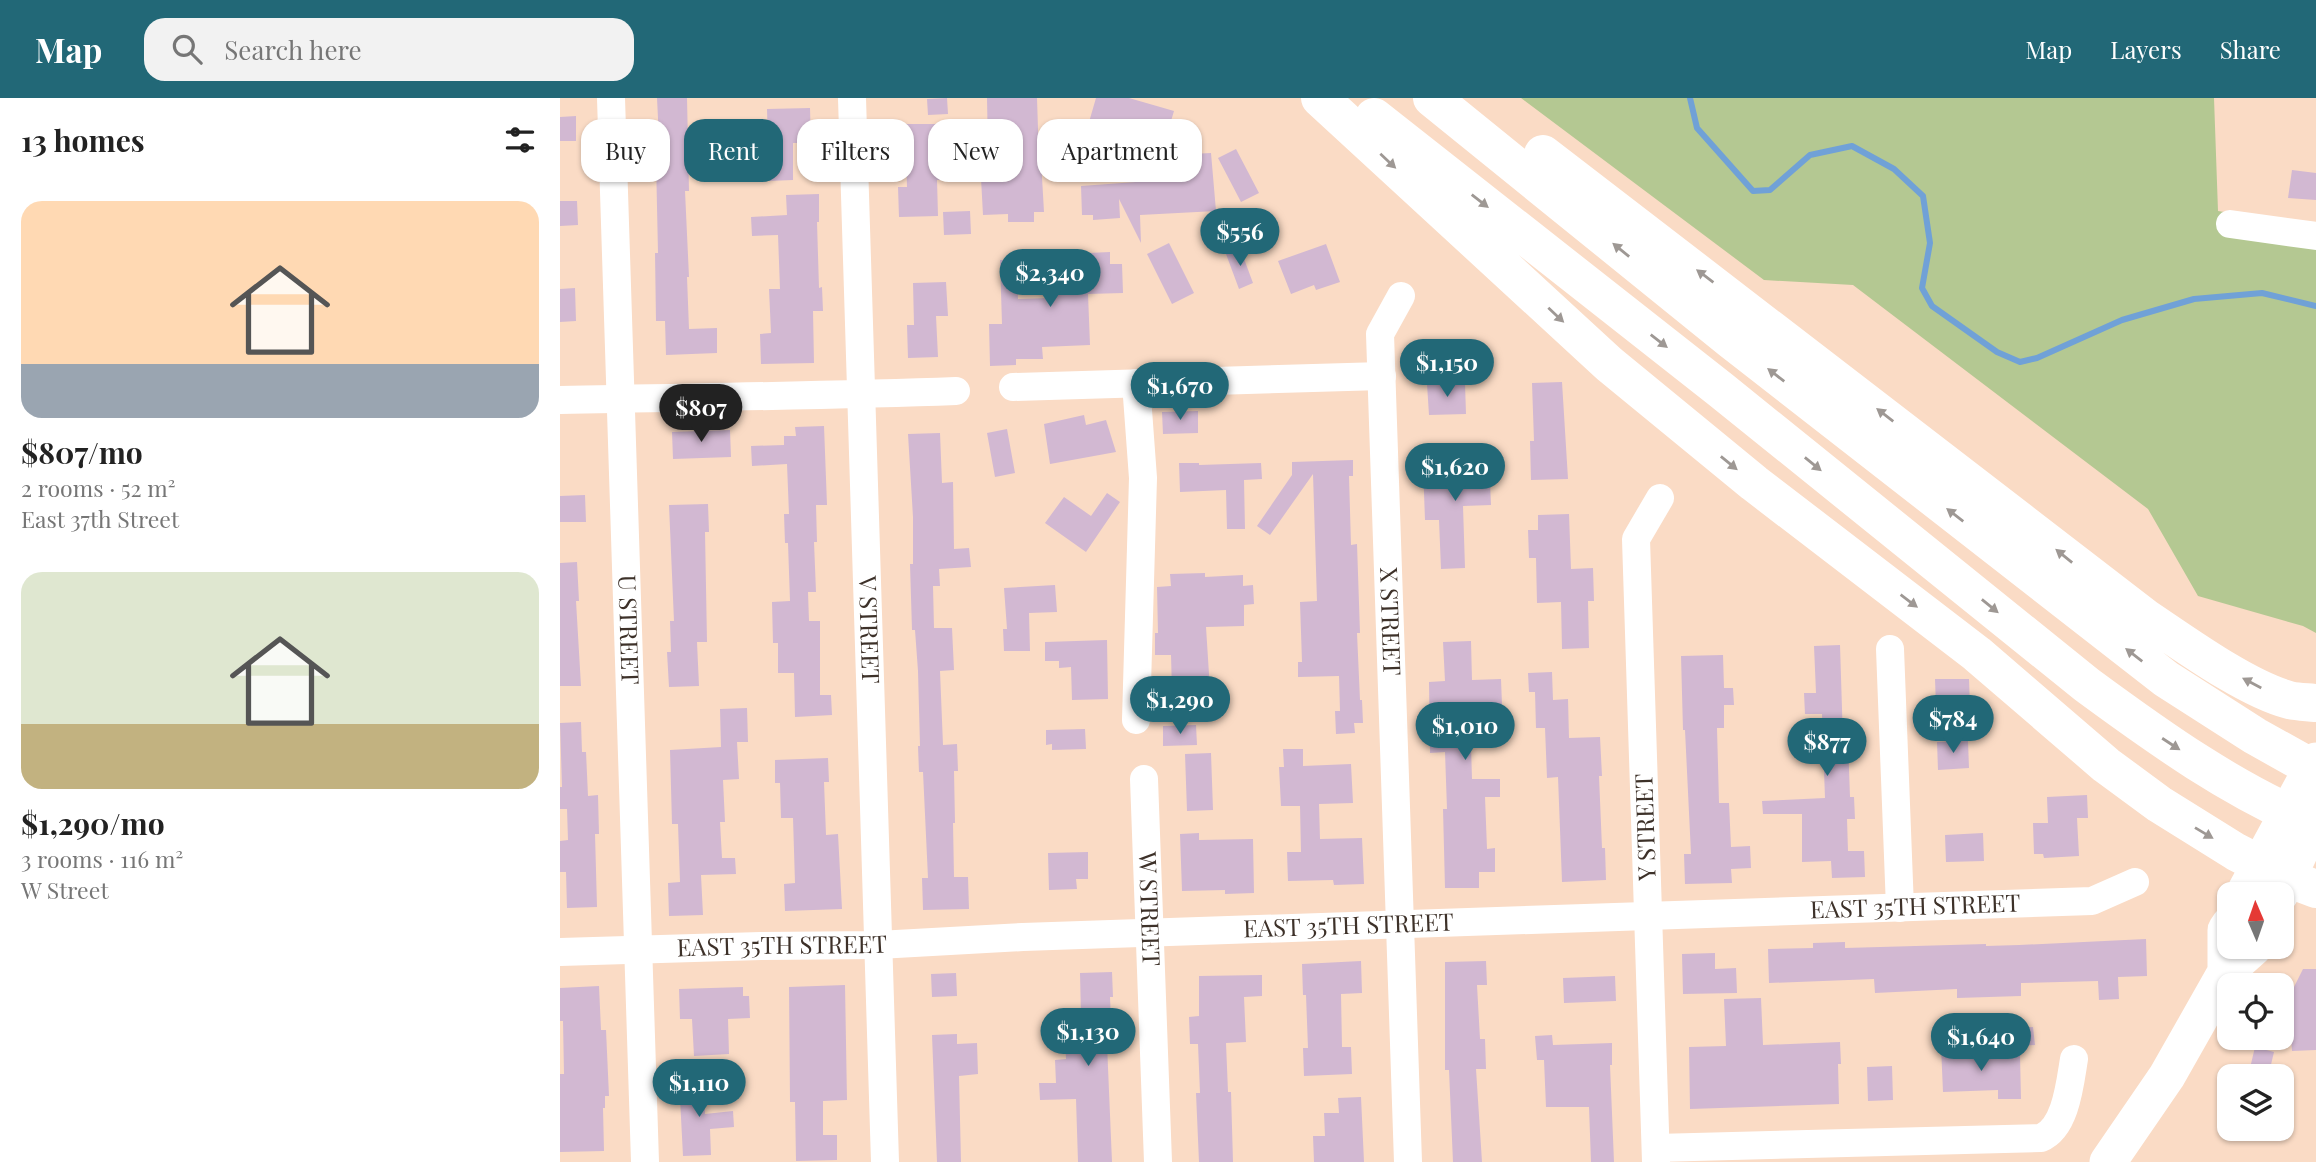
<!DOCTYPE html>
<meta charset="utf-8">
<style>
:root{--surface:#fff;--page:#f2f2f2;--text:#222;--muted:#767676;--accent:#226877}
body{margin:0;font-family:"Playfair Display",serif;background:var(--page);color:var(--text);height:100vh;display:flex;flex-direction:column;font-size:26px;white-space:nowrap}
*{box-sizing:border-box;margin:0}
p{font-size:23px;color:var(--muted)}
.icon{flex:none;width:38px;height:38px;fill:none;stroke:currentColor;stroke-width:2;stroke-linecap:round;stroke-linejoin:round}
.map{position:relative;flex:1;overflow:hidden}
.drawer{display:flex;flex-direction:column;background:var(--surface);width:560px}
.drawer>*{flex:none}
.guide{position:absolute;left:21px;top:21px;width:665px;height:63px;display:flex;gap:14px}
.needle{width:46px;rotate:358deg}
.buttons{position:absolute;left:1657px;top:784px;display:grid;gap:14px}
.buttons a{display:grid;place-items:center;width:77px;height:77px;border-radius:14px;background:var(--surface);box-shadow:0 2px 5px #0004;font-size:35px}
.price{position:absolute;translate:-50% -60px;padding:0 16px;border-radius:24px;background:var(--accent);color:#fff;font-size:23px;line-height:46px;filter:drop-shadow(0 2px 4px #0008)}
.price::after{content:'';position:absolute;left:50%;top:42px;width:21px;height:16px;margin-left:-10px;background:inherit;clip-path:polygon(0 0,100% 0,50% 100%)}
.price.selected{background:#222;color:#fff}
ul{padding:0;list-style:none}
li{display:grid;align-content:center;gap:14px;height:371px;padding:0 21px}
li span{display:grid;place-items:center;height:217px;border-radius:21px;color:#555}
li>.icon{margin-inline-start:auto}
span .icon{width:126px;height:126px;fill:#fffc;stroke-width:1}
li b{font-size:30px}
h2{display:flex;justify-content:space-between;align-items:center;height:84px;padding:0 21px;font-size:30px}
.pill{padding:0 24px;border-radius:21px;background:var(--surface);box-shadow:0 2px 5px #0004;font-size:24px;line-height:63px}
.pill.selected{background:var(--accent);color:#fff}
header{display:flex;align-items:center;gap:42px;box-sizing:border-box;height:98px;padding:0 35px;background:var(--accent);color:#fff}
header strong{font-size:33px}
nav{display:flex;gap:38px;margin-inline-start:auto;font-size:24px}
.search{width:490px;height:63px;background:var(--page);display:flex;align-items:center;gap:18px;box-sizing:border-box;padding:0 24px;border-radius:21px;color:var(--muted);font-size:26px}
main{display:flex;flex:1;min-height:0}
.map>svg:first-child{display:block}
.green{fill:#b4c892}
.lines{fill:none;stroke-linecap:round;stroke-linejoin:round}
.stream{stroke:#70a1d7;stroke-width:6}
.building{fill:#d2b8d2}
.minor{stroke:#fff;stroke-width:28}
.major{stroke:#fff;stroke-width:37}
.highway{stroke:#fff;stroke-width:38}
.oneway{fill:#9e9894}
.labels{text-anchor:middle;stroke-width:6;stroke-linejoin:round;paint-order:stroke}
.street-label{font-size:24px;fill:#3d3129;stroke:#fff}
</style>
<header>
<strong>Map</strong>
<div class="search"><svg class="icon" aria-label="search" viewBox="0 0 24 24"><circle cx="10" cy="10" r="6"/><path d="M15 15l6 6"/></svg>Search here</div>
<nav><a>Map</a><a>Layers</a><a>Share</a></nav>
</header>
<main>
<section class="drawer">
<h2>13 homes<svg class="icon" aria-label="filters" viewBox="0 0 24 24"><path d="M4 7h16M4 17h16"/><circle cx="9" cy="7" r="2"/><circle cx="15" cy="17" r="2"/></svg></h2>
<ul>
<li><span style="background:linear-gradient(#ffd9b3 75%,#9aa5b1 0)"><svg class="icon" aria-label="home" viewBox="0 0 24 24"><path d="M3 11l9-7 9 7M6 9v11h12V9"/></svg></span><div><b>$807/mo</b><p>2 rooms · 52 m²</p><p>East 37th Street</p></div></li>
<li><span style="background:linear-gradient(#dfe7d0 70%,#c2b280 0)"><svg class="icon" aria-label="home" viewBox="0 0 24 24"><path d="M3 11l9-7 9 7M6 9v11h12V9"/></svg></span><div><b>$1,290/mo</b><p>3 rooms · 116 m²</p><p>W Street</p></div></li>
</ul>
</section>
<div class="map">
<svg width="1756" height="1064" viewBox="0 0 1756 1064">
<rect width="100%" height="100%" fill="#fadbc5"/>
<path class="green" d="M 961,0 L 1654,0 L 1658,113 L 1756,129 L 1756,535 L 1743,528 L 1638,498 L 1588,411 L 1293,187 L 1204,182 Z"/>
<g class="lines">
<path class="stream" d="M 1130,0 L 1137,30 L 1193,93 L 1210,92 L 1250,57 L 1292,48 L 1334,71 L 1363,98 L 1370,145 L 1362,190 L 1372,208 L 1437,254 L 1460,264 L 1477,260 L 1562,222 L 1634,201 L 1702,195 L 1756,208"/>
</g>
<path class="building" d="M 97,0 L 127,0 L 129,93 L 125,93 L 129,179 L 127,179 L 129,231 L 157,230 L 157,255 L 106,257 L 105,223 L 96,223 L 95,155 L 98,155 L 96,62 L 100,61 Z
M 387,0 L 388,16 L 368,17 L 367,1 Z
M 427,0 L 477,0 L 479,62 L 481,62 L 484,114 L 474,114 L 474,124 L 448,124 L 448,116 L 423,117 L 421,80 L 377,82 L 378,118 L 339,119 L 338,89 L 347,89 L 345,26 L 378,26 L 379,56 L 428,54 Z
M 536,0 L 569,0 L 614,13 L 611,23 L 639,31 L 631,56 L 651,55 L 656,113 L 580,117 L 581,145 L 559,101 L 560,120 L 533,122 L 533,117 L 522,117 L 521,88 L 603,82 L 601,33 L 571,24 L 572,50 L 520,52 L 519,25 L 529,24 Z
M 250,10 L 251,45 L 233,45 L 233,82 L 209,83 L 207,11 Z
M 16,18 L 16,43 L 0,43 L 0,19 Z
M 676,51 L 699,95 L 681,104 L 658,60 Z
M 1732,72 L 1756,75 L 1756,102 L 1728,100 Z
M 259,96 L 259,124 L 257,124 L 259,190 L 262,189 L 263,213 L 253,213 L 254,265 L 201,266 L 200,236 L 211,235 L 209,191 L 220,191 L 218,137 L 192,138 L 191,119 L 227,117 L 226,97 Z
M 0,103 L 17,103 L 18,127 L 0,128 Z
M 410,113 L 411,136 L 384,137 L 383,114 Z
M 609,145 L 634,195 L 612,206 L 587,156 Z
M 766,146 L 780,184 L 756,192 L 754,187 L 731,196 L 718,163 Z
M 680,150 L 693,185 L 679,191 L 666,156 Z
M 550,154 L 550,166 L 562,166 L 563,195 L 528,196 L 530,247 L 482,249 L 483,261 L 456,261 L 456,267 L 430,268 L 429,226 L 442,226 L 440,162 L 456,162 L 458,201 L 490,200 L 489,164 L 528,163 L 528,155 Z
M 386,184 L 388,218 L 376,218 L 378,259 L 348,260 L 347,227 L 354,227 L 353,185 Z
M 15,190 L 16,223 L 0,224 L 0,191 Z
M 1002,284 L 1008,381 L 971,382 L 970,343 L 974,343 L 972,285 Z
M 905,285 L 906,316 L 869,317 L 867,286 Z
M 638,313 L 638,335 L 603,336 L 602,314 Z
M 524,317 L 526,327 L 546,322 L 556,354 L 490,366 L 484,326 Z
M 264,328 L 267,407 L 256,407 L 257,444 L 254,444 L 256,494 L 248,494 L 249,523 L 260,523 L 260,597 L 271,597 L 272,617 L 235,619 L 234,575 L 218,575 L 218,545 L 213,545 L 212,504 L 230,503 L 228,445 L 225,445 L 224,416 L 229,416 L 227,366 L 192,368 L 191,348 L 224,347 L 224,338 L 236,338 L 235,329 Z
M 447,331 L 455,375 L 435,379 L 427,335 Z
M 170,332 L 171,359 L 113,361 L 112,334 Z
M 380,335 L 382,385 L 393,384 L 394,451 L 409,450 L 411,469 L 379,471 L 380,488 L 373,488 L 374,530 L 392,530 L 394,572 L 380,573 L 383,647 L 397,646 L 398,673 L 394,673 L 395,725 L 393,725 L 394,779 L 408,779 L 409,811 L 363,812 L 362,780 L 368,780 L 363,674 L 359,674 L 358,648 L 360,648 L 358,573 L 355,532 L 352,532 L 350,466 L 353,466 L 353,419 L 348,336 Z
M 929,361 L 931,407 L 903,408 L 905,470 L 881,471 L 879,422 L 865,422 L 863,367 L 904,365 L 904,362 Z
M 793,362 L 793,378 L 789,378 L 791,447 L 797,446 L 800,535 L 797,535 L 800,602 L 802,602 L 803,625 L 794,625 L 795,635 L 776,636 L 775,613 L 780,613 L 779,578 L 738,579 L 738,564 L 742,564 L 740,504 L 757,503 L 753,376 L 710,437 L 697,428 L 732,377 L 732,364 Z
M 619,365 L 639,365 L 639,367 L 701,365 L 702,381 L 684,382 L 685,431 L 667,431 L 666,392 L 620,394 Z
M 547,395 L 560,404 L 526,454 L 485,425 L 504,399 L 531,418 Z
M 25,397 L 26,424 L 0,424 L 0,398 Z
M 148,406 L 149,434 L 145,434 L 147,544 L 137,544 L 139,588 L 109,589 L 107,554 L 111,554 L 110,523 L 114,523 L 109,407 Z
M 1009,416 L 1011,471 L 1033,470 L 1034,503 L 1028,503 L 1029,550 L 1002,551 L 1001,504 L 977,505 L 976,460 L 969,460 L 968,432 L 978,432 L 978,417 Z
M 17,464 L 19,503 L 16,503 L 21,588 L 0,588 L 0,465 Z
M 645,475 L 645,479 L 683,477 L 683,488 L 693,487 L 694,506 L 684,507 L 684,528 L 646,529 L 650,592 L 612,593 L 611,557 L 595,557 L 595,535 L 598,535 L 597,489 L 611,488 L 610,476 Z
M 495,487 L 497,514 L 469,515 L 470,553 L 444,553 L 443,531 L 447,531 L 444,490 Z
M 547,542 L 548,601 L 512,602 L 511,569 L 499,570 L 499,563 L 485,563 L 485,544 Z
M 911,543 L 912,582 L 941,581 L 942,607 L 940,607 L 943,646 L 911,648 L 912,681 L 940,681 L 940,699 L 925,699 L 927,751 L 935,750 L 935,774 L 919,774 L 919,790 L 885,790 L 883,711 L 887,711 L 885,654 L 870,655 L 869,584 L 885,583 L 883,544 Z
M 1280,547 L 1283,643 L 1288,643 L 1290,699 L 1294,699 L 1295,721 L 1287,721 L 1288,753 L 1304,753 L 1305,779 L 1272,780 L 1271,763 L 1242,764 L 1242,716 L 1203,716 L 1202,703 L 1265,700 L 1262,616 L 1245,616 L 1244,595 L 1256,595 L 1254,548 Z
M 1163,557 L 1164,590 L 1173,590 L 1174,607 L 1164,607 L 1164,630 L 1157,630 L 1159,705 L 1169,705 L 1171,749 L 1190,748 L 1191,770 L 1171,771 L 1172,785 L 1125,786 L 1124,756 L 1131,756 L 1125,632 L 1123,632 L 1121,558 Z
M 992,574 L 993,602 L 1008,601 L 1009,640 L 1040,639 L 1042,678 L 1039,678 L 1042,750 L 1045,750 L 1046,782 L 1002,784 L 998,679 L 987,680 L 985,630 L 976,630 L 975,594 L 969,594 L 968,575 Z
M 1375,581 L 1409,581 L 1410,608 L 1376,609 Z
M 187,610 L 188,644 L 177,644 L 179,681 L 163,682 L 165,724 L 160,724 L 162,760 L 175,760 L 176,776 L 141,777 L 143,817 L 109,818 L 108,785 L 120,784 L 118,726 L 112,726 L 110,652 L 161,649 L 160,611 Z
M 21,624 L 22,654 L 26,654 L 28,698 L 38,697 L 39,736 L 35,736 L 37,809 L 7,810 L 6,774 L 0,774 L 0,743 L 8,742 L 7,711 L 0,711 L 0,689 L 2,689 L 0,625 Z
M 636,627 L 637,647 L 603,648 L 603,628 Z
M 525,631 L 526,651 L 492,652 L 492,646 L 486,647 L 486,632 Z
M 1408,643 L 1409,670 L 1378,672 L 1377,644 Z
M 723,651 L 743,651 L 743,668 L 791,666 L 793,705 L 759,706 L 760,741 L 802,740 L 804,786 L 774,787 L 773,782 L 728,783 L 727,754 L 741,754 L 740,708 L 721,708 L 719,669 L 724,669 Z
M 651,655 L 653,712 L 627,713 L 625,656 Z
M 268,660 L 269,684 L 264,684 L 266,737 L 278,736 L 282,811 L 225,813 L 224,786 L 235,785 L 233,720 L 221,720 L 220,685 L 215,685 L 215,662 Z
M 1527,697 L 1528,720 L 1517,720 L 1519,758 L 1484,760 L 1483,756 L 1474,756 L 1473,725 L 1488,725 L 1487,699 Z
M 639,735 L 639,742 L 693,741 L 694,795 L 665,796 L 665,792 L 622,793 L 620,736 Z
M 1423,735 L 1424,763 L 1386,764 L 1385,737 Z
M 528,754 L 528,781 L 516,781 L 517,791 L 489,792 L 488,755 Z
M 1586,841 L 1587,878 L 1558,879 L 1559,901 L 1539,902 L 1538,883 L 1461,885 L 1461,898 L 1397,900 L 1397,891 L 1315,895 L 1314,881 L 1209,885 L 1208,851 L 1253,850 L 1253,845 L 1285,844 L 1285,850 L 1426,846 L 1426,848 L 1459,847 Z
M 1155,855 L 1155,871 L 1176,870 L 1177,895 L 1123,896 L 1122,856 Z
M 801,863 L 802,895 L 781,896 L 782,949 L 791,949 L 792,976 L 744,978 L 743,950 L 748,950 L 746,897 L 743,897 L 742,866 Z
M 926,863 L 927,887 L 917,887 L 920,941 L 925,941 L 926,971 L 916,971 L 922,1064 L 893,1064 L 889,972 L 885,972 L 885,864 Z
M 1743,871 L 1756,871 L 1756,952 L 1732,953 L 1728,901 Z
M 552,874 L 553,899 L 550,899 L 552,946 L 547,946 L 552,1064 L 518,1064 L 516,1001 L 480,1002 L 479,985 L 496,985 L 495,962 L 506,961 L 504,919 L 521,918 L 520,875 Z
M 396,875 L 397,898 L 372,899 L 371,876 Z
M 702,877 L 702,898 L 684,899 L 686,944 L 666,945 L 668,994 L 671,994 L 673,1064 L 639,1064 L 636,995 L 640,995 L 638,946 L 630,946 L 629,919 L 639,918 L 639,878 Z
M 1055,878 L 1056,903 L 1004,905 L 1003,880 Z
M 285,887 L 287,1002 L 263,1003 L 263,1037 L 277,1037 L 277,1062 L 236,1063 L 235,1004 L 230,1004 L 229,889 Z
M 39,888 L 41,932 L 46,932 L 49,998 L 45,998 L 45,1010 L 43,1010 L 44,1053 L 0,1054 L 0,976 L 4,976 L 3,923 L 0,923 L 0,890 Z
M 183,889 L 183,898 L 189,898 L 190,920 L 168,921 L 169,956 L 134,958 L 132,921 L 120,921 L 119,891 Z
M 1201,900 L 1203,947 L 1280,944 L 1281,966 L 1278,966 L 1279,1006 L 1130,1011 L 1129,949 L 1166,948 L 1164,901 Z
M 1473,929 L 1475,947 L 1456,948 L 1455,930 Z
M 397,936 L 397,946 L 417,945 L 418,976 L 399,978 L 401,1064 L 377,1064 L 372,937 Z
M 992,937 L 993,947 L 1052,945 L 1052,967 L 1050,967 L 1054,1064 L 1031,1064 L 1029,1009 L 986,1009 L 984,962 L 977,962 L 975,938 Z
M 1408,947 L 1408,958 L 1460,957 L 1461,1001 L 1438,1001 L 1438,992 L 1383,994 L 1381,948 Z
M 1695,949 L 1714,954 L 1709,975 L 1690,970 Z
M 1332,968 L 1333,1002 L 1308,1003 L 1307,969 Z
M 144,980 L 145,1016 L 173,1013 L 174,1029 L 150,1031 L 151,1057 L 123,1058 L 119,981 Z
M 801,999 L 804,1064 L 754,1064 L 753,1038 L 765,1038 L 764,1015 L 779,1015 L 778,1000 Z"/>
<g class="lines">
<g class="minor">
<path id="s1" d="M 51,0 L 85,1064"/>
<path id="s2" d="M 292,0 L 325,1064"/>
<path d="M 1670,126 L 1756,138"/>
<path id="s3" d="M 841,198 L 820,236 L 848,1064"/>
<path d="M 453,289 L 822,278"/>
<path d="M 0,302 C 132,299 264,298 396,293"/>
<path d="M 1330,551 L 1340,810"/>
<path d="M 576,622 L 583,380 L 576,285"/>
<path id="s4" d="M 584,681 L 598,1064"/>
<path id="s5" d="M 0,854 L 201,848 L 318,847 L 463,839 L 1532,803 L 1575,784"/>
<path d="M 1096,1050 L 1481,1040 C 1506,1030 1510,985 1514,961"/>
<path d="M 1096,1064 L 1076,441 L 1100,400"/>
</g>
<path class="major" d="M 1684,796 L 1756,663
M 1720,796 L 1756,719
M 1666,874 L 1666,832 L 1670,826
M 1548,1064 L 1607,978 L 1666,874 L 1694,849"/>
<path class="highway" d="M 760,0 L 1049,266 L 1194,385 L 1417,556 L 1546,667 L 1599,706 L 1676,754 L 1727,780 L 1756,791
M 872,0 L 1171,242 L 1606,581 L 1695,638 L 1756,672
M 814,19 L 1161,292 L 1527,587 C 1599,640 1673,693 1756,727
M 983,56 L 1586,520 C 1625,546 1685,590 1729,602 C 1737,604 1747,604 1756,605"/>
</g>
<defs><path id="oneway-solid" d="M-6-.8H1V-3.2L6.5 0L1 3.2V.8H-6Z" transform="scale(1.75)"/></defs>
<g class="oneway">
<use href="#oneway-solid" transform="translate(828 63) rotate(43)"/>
<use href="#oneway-solid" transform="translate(920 103) rotate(38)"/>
<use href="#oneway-solid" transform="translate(1061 152) rotate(-141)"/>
<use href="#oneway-solid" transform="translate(1145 178) rotate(-143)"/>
<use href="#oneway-solid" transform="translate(996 217) rotate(43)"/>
<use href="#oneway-solid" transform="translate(1099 243) rotate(38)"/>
<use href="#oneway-solid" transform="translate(1216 277) rotate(-142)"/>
<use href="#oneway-solid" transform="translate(1325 317) rotate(-142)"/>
<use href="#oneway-solid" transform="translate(1169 365) rotate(39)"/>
<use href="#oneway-solid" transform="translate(1253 366) rotate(39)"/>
<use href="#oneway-solid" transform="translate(1395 417) rotate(-142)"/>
<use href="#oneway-solid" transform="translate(1504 458) rotate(-141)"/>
<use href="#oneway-solid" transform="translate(1349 503) rotate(37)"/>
<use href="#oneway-solid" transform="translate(1430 508) rotate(39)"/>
<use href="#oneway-solid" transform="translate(1574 557) rotate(-142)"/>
<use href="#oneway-solid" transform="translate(1692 585) rotate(-152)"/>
<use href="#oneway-solid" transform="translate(1611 646) rotate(33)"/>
<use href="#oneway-solid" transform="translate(1644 735) rotate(31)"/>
</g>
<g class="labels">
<g class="street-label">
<text dy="8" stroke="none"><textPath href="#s3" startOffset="331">X STREET</textPath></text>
<text dy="8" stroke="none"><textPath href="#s1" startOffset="532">U STREET</textPath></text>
<text dy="8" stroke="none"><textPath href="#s2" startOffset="532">V STREET</textPath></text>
<text transform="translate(1086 729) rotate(-92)" y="8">Y STREET</text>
<text dy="8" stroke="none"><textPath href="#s5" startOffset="1356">EAST 35TH STREET</textPath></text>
<text dy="8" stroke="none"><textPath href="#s4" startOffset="130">W STREET</textPath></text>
<text dy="8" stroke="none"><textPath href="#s5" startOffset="789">EAST 35TH STREET</textPath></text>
<text dy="8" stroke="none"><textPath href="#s5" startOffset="222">EAST 35TH STREET</textPath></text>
</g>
</g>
</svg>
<div class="buttons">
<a><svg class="needle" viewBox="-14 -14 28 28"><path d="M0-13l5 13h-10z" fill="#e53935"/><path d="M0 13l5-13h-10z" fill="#767676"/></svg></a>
<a><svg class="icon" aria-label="locate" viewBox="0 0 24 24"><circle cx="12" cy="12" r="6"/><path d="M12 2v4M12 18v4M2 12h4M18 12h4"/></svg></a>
<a><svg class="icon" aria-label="layers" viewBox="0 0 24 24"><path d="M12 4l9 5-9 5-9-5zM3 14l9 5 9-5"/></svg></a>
</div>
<b class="price" style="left:680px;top:170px">$556</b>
<b class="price" style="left:490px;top:211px">$2,340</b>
<b class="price" style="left:887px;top:301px">$1,150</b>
<b class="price" style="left:620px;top:324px">$1,670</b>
<b class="price selected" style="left:141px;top:346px">$807</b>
<b class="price" style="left:895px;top:405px">$1,620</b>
<b class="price" style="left:620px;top:638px">$1,290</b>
<b class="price" style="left:1393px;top:657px">$784</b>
<b class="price" style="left:905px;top:664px">$1,010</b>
<b class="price" style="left:1267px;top:680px">$877</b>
<b class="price" style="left:528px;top:970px">$1,130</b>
<b class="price" style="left:1421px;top:975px">$1,640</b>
<b class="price" style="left:139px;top:1021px">$1,110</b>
<div class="guide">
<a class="pill">Buy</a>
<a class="pill selected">Rent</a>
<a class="pill">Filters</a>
<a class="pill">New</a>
<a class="pill">Apartment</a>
</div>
</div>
</main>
